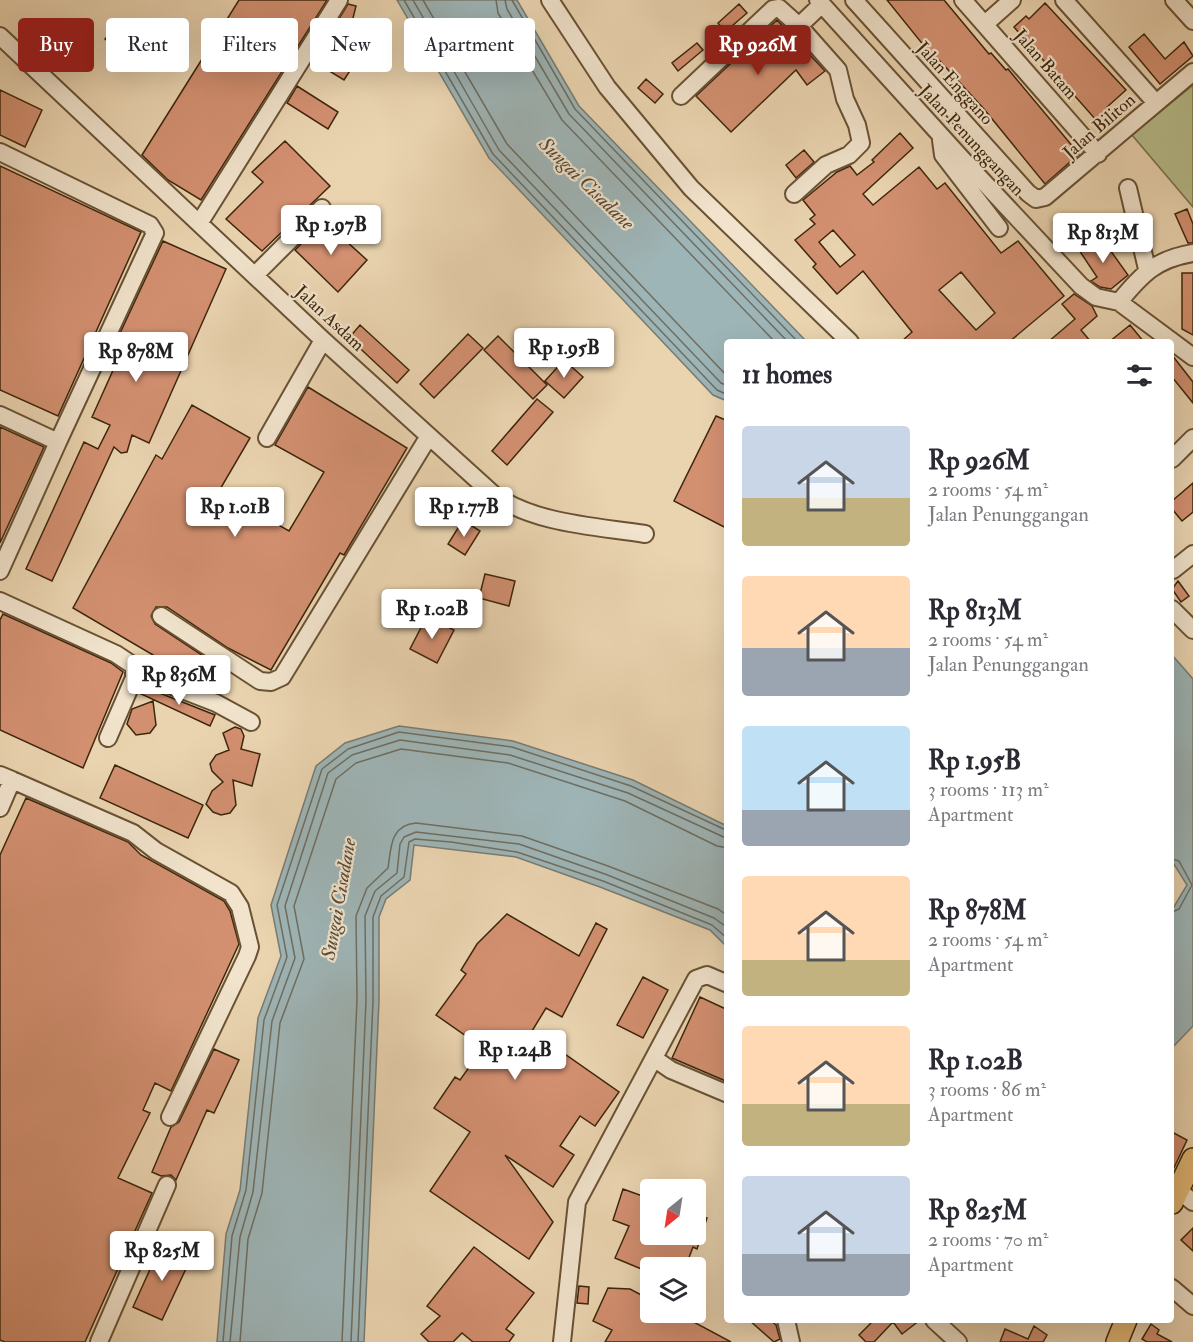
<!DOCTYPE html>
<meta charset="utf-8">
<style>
:root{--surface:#fff;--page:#f2f2f3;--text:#2b2b33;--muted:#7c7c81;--accent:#8f2418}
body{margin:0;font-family:"IM FELL Double Pica",serif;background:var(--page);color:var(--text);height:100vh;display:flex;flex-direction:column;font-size:22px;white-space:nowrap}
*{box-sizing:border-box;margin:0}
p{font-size:20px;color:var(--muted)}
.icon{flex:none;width:33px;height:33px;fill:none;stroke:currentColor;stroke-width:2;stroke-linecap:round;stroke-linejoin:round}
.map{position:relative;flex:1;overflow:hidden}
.panel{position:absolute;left:724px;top:339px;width:450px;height:984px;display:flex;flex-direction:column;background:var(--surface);border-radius:6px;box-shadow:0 6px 24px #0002}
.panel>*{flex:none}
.guide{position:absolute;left:18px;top:18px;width:570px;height:54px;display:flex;gap:12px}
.needle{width:39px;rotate:210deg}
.tools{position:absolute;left:640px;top:1179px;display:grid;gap:12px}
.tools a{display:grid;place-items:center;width:66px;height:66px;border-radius:6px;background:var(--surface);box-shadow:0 6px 24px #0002;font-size:30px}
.price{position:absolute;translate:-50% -51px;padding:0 14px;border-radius:6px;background:#fff;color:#222;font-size:20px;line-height:39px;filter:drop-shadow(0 2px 3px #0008)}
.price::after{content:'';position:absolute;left:50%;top:36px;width:18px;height:14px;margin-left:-9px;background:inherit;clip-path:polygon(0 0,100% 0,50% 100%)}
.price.active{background:var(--accent);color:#fff}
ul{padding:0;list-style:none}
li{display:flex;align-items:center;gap:18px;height:150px;padding:0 18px}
li span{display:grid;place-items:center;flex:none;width:168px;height:120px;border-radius:6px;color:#555}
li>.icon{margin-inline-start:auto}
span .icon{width:72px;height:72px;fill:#fffc;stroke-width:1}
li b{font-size:26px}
h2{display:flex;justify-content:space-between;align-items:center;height:72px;padding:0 18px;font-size:26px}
.tag{padding:0 21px;border-radius:6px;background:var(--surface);box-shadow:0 6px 24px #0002;font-size:21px;line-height:54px}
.tag.active{background:var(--accent);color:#fff}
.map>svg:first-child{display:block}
.green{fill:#b7bd8b;stroke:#7a724b;stroke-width:1.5}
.water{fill:#9eb5b7;stroke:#787c72;stroke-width:1.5}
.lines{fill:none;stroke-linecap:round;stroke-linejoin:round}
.shore{stroke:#6e6e61;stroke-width:1.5}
.building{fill:#d39071;stroke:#3e260b;stroke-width:1.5;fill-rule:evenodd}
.minor-casing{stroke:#695234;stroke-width:20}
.major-casing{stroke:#3e260b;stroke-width:24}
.minor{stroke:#f1e3cc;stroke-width:16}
.major{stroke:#e5ba78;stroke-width:21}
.labels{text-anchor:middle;stroke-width:4.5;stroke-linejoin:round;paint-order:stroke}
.street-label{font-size:18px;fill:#3e260b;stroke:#f1e3cc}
.water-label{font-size:20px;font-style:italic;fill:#564a36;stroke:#f1e3cc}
</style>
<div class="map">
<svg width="1193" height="1342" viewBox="0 0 1193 1342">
<rect width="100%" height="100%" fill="#ead4b0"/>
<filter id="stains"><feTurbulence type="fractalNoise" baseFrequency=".00333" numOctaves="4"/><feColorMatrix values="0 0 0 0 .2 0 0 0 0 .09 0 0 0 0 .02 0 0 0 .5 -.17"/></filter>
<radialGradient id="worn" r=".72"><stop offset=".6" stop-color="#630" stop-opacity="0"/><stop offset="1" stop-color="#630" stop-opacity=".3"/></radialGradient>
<path class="green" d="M 1193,85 L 1193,207 L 1132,135 Z"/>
<path class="water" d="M 397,0 L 517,0 L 579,106 L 807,342 L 728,342 L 727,401 L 713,395 L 489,158 Z
M 1172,655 L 1193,679 L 1193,1026 L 1172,1048 L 1172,910 L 1187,885 L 1172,861 Z
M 399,726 L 513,741 L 633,780 L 727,826 L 727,947 L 710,930 L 600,887 L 516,857 L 414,845 L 410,880 L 386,899 L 379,917 L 379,1001 L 364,1342 L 217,1342 L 226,1234 L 240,1190 L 258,1018 L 281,956 L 271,905 L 316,766 L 345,743 Z"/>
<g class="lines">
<path class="shore" d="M 404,0 L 493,154 L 717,390 L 728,395
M 413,0 L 499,150 L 721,383 L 728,386
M 423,0 L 507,144 L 728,377
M 496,0 L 498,13 L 562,120 L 775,342
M 505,0 L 507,9 L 569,114 L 788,342
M 512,0 L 575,109 L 798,342
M 1172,859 L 1179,861 L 1192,885 L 1179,909 L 1172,912
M 223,1342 L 232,1236 L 246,1190 L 264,1020 L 287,957 L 277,905 L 322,769 L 348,749 L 399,732 L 512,747 L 631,786 L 728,831
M 230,1342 L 240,1237 L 253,1192 L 272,1021 L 295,958 L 285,906 L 328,773 L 352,755 L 400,740 L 510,755 L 628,793 L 728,839
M 240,1342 L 248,1239 L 262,1193 L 280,1023 L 304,959 L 294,906 L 336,779 L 356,763 L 401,749 L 508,763 L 625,801 L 717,846 L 728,848
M 342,1342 L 357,1000 L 356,916 L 367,888 L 388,868 C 391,848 390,825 416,823 L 522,836 L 608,866 L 718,909 L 728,916
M 351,1342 L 366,1001 L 365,916 L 375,891 L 397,873 L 400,844 L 404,837 L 416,832 L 519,844 L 605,874 L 714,918 L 728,928
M 358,1342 L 373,1001 L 373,917 L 381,896 L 404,877 L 409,842 L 415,839 L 451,842 L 517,852 L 603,881 L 712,925 L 728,939"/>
</g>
<path class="building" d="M 239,0 L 327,0 L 201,200 L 168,180 L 142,155 Z
M 887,0 L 944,0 L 989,54 L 991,53 L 1006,70 L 1008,69 L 1079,154 L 1045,184 L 984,109 L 939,60 L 937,62 Z
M 1045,3 L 1126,90 L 1107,107 L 1116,118 L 1104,129 L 1014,27 L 1026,16 L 1029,19 Z
M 348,4 L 356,6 L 346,46 L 360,55 L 344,80 L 313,61 Z
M 739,4 L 747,13 L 725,32 L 718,23 Z
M 777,20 L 825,71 L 807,85 L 796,70 L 731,132 L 696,96 Z
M 118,25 L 145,51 L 132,64 L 105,39 Z
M 1144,34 L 1165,59 L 1184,42 L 1193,56 L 1160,84 L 1129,47 Z
M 697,43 L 703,50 L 678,71 L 672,63 Z
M 646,79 L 663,94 L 655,103 L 638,88 Z
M 297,86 L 338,112 L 328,129 L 287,103 Z
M 0,90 L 42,110 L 25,147 L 0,135 Z
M 900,133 L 913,148 L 863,194 L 873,205 L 919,167 L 937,189 L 945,183 L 1001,253 L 1018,241 L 1064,296 L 1009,342 L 901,342 L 912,332 L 863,271 L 837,294 L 813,267 L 816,264 L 795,240 L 815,224 L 810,219 L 815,215 L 803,200 L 837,172 L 850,166 L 857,175 L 874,162 L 872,160 ZM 833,230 L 855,255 L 840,267 L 819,242 ZM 961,272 L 995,313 L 976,330 L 939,290 Z
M 285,141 L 330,186 L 262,251 L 226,219 L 263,182 L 252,172 Z
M 804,150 L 814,162 L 796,178 L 786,165 Z
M 0,166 L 141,232 L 58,416 L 0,390 Z
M 1187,209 L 1193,224 L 1193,243 L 1188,243 L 1175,214 Z
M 324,221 L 367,260 L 338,292 L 295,250 Z
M 1100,236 L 1128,275 L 1111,289 L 1100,287 L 1091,281 L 1097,277 L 1079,250 Z
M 163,241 L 226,269 L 149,443 L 132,435 L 127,452 L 121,453 L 114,447 L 52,581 L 26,569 L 84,442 L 98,449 L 110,425 L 92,417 L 123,348 L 115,344 Z
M 1182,273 L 1193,273 L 1193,335 L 1182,329 Z
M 1074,294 L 1092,306 L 1097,316 L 1081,330 L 1091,342 L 1048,342 L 1075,319 L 1062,304 Z
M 360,325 L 409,370 L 397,383 L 349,338 Z
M 1130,325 L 1144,342 L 1109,342 Z
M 468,334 L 483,348 L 434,398 L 420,384 Z
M 498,336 L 547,385 L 533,399 L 484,350 Z
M 1172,355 L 1193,382 L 1193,403 L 1172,377 Z
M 564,360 L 583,377 L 564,398 L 545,381 Z
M 308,387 L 407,448 L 344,555 L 340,553 L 271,670 L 228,648 L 167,607 L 156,607 L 151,616 L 155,624 L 217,665 L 204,685 L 73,608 L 156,455 L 162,459 L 192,405 L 250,438 L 219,491 L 289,531 L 324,472 L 275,445 Z
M 537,399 L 553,412 L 507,465 L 492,451 Z
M 716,416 L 728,421 L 728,529 L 674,501 Z
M 0,427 L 44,447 L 0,543 Z
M 1193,483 L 1193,512 L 1182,521 L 1172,509 L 1172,501 Z
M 463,520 L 480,531 L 465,555 L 448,544 Z
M 485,574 L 515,581 L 509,606 L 479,598 Z
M 1178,581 L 1189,596 L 1181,602 L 1172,589 Z
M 3,614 L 111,663 L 123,672 L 83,768 L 0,730 L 0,620 Z
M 427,616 L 454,630 L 437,663 L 410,649 Z
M 142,686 L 215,715 L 210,726 L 139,693 Z
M 153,701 L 156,725 L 150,733 L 136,735 L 127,724 L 132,709 Z
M 235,727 L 241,729 L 244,736 L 241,749 L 260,754 L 252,786 L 233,780 L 236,805 L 230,813 L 221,815 L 213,812 L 206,804 L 212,791 L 223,782 L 212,771 L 210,764 L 216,755 L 229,750 L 223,733 Z
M 115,765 L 203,805 L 188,838 L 100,798 Z
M 26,798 L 128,842 L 141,855 L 224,901 L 230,911 L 239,944 L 171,1091 L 155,1083 L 143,1110 L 150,1113 L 118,1178 L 152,1193 L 85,1342 L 5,1342 L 0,1340 L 0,855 Z
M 507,914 L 579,956 L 596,923 L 607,929 L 562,1017 L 546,1008 L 532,1031 L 619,1092 L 595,1126 L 580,1116 L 560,1146 L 574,1155 L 553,1187 L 505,1155 L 553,1222 L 529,1259 L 430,1191 L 470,1132 L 434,1108 L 455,1077 L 460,1080 L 483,1048 L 436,1015 L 466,974 L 461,970 L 477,944 Z
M 643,977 L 668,990 L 643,1038 L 617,1025 Z
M 700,997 L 728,1010 L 728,1082 L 672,1058 Z
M 214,1049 L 239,1060 L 214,1113 L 207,1110 L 176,1180 L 171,1175 L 161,1176 L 152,1172 L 171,1127 L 179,1122 Z
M 1172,1132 L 1187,1140 L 1172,1172 Z
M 623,1189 L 651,1199 L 651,1234 L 696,1234 L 696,1214 L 707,1218 L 697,1249 L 693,1247 L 685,1268 L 651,1268 L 651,1273 L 615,1258 L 629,1226 L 613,1220 Z
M 1193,1228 L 1193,1251 L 1181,1240 Z
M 161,1245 L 191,1258 L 162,1320 L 133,1307 Z
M 474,1247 L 534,1293 L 506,1329 L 514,1335 L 509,1342 L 473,1342 L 462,1333 L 453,1342 L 429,1342 L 421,1334 L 440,1316 L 427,1306 Z
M 579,1286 L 589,1287 L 588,1304 L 577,1303 Z
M 608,1288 L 630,1289 L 651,1300 L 651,1312 L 675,1312 L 731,1342 L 605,1342 L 612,1330 L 593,1321 Z
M 749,1320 L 770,1320 L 776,1325 L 780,1339 L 774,1342 Z
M 874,1320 L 920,1320 L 902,1334 L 893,1322 L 874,1342 L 866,1342 L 859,1335 Z
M 1151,1324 L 1159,1330 L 1157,1334 L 1172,1342 L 1147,1342 L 1142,1339 Z
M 1034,1326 L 1047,1335 L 1043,1342 L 1000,1342 L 1005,1329 L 1028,1339 Z"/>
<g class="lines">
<defs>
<path id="minor" d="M 550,0 L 607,87 L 691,188 L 850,342
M 818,0 L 964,161 L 1081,286 L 1096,297 L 1119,302 C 1142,274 1156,259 1193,253
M 854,0 L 1028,193 L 1036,199 L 1045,197 L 1193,72
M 963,0 L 1098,154
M 1064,0 L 1156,103
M 1174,0 L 1193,21
M 985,24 L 1012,0
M 0,36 L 323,340 L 494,495 C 537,524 594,526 645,534
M 681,96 L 773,9 L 779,8 L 799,26 L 822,4
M 941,140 L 943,155 L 999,228
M 0,152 L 150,225 L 155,233 L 58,442
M 1128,188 L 1147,269
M 794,194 L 826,165 L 849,155 L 861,143 L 857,125 L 845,99 L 838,70 L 799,26
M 200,222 L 339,0
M 255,275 L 322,208
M 1119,302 L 1193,357
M 0,415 L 58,442 L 0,571
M 267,438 L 323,340
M 1172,459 L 1193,438
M 1173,570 L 1193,554
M 0,601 L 116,654 L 134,666 L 134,678 L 108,738
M 1172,609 L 1193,630
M 161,616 L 260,681 L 271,682 L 282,677 L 429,436
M 136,672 L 216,703 L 251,722
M 0,775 L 12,780 L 0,808
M 12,780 L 133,833 L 156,851 L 231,893 L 240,907 L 250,947 L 247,956 L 170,1117
M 655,1059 L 671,1070 L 728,1094
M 1177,1189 L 1193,1202
M 1172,1288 L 1193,1306
M 786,1320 L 791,1342
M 934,1320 L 958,1342
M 99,1342 L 167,1185
M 562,1342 L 577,1202 L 696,979 L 707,975 L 728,984"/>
<path id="major" d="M 1172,1203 L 1193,1159
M 1117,1342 L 1126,1320"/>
</defs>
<use href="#minor" class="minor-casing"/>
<use href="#major" class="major-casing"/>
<use href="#minor" class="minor"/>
<use href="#major" class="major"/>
</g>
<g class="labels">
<g class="street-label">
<text transform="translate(1046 64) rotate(49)" y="6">Jalan Batam</text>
<text transform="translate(955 83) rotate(48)" y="6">Jalan Enggano</text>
<text transform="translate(1099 126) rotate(-41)" y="6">Jalan Biliton</text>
<text transform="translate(972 140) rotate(47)" y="6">Jalan Penunggangan</text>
<text transform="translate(330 318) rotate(43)" y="6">Jalan Asdam</text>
</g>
<g class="water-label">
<text transform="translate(587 183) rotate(44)" y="7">Sungai Cisadane</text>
<text transform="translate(338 899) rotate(-80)" y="7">Sungai Cisadane</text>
</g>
</g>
<rect width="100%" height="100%" filter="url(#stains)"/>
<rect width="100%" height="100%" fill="url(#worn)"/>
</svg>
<div class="tools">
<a><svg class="needle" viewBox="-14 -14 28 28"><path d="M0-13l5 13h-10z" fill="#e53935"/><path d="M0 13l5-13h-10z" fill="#7c7c81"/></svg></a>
<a><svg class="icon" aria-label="layers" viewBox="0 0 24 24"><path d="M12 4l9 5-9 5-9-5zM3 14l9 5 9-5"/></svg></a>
</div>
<b class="price active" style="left:758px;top:76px">Rp 926M</b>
<b class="price" style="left:331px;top:256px">Rp 1.97B</b>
<b class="price" style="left:1103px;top:264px">Rp 813M</b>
<b class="price" style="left:564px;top:379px">Rp 1.95B</b>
<b class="price" style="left:136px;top:383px">Rp 878M</b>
<b class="price" style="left:235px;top:538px">Rp 1.01B</b>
<b class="price" style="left:464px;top:538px">Rp 1.77B</b>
<b class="price" style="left:432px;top:640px">Rp 1.02B</b>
<b class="price" style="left:179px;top:706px">Rp 836M</b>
<b class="price" style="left:515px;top:1081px">Rp 1.24B</b>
<b class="price" style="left:162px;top:1282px">Rp 825M</b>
<div class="guide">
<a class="tag active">Buy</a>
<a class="tag">Rent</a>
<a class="tag">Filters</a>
<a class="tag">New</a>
<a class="tag">Apartment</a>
</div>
<section class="panel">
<h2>11 homes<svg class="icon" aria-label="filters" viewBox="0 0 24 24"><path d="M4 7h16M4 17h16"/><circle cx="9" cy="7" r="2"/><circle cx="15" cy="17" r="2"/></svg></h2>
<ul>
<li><span style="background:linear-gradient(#c9d6e8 60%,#c2b280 0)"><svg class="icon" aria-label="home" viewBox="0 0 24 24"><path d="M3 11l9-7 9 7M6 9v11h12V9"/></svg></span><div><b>Rp 926M</b><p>2 rooms · 54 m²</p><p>Jalan Penunggangan</p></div></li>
<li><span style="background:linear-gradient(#ffd9b3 60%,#9aa5b1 0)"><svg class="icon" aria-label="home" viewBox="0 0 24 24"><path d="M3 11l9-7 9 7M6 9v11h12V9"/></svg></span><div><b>Rp 813M</b><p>2 rooms · 54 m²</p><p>Jalan Penunggangan</p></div></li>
<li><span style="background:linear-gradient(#bfe0f5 70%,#9aa5b1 0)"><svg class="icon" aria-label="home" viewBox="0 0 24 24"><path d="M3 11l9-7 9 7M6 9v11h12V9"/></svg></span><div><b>Rp 1.95B</b><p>3 rooms · 113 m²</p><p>Apartment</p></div></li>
<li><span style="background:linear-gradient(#ffd9b3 70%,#c2b280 0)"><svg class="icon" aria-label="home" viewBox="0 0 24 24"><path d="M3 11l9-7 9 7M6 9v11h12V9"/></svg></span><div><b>Rp 878M</b><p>2 rooms · 54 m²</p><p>Apartment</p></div></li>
<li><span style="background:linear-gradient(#ffd9b3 65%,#c2b280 0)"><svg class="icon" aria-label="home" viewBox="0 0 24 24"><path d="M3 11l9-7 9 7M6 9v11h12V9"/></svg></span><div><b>Rp 1.02B</b><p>3 rooms · 86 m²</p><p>Apartment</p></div></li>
<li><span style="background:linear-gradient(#c9d6e8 65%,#9aa5b1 0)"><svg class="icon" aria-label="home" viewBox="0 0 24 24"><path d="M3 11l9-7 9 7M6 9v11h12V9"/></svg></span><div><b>Rp 825M</b><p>2 rooms · 70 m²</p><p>Apartment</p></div></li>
</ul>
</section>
</div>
